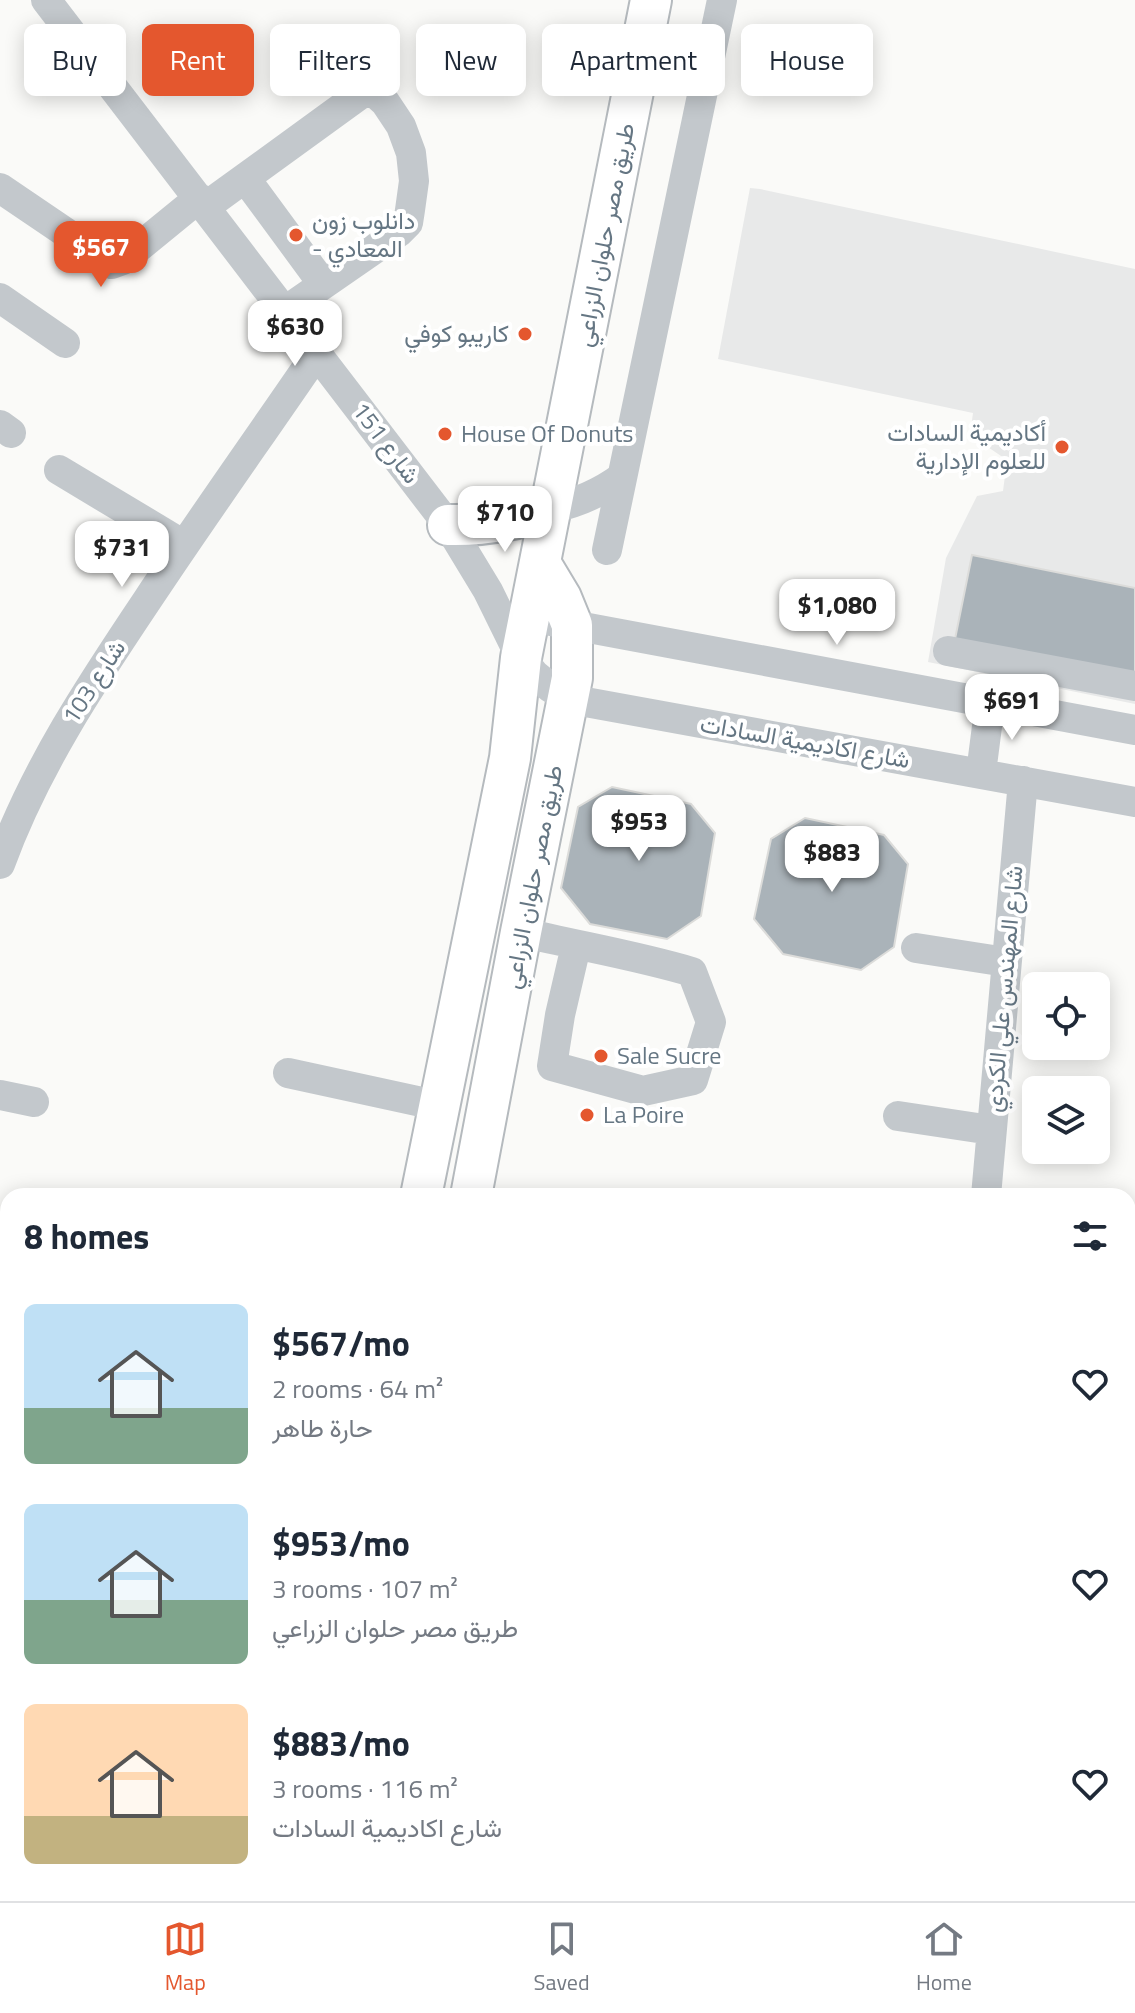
<!DOCTYPE html>
<meta charset="utf-8">
<style>
:root{--surface:#fff;--page:#f2f2f3;--text:#1f2937;--muted:#747a83;--line:#e0e1e3;--accent:#e4572e}
body{margin:0;font-family:"Titillium Web",Vazirmatn,sans-serif;background:var(--page);color:var(--text);height:100vh;display:flex;flex-direction:column;font-size:30px;white-space:nowrap}
*{box-sizing:border-box;margin:0}
p{font-size:26px;color:var(--muted)}
.icon{flex:none;width:44px;height:44px;fill:none;stroke:currentColor;stroke-width:2;stroke-linecap:round;stroke-linejoin:round}
.map{position:relative;flex:1;overflow:hidden}
.drawer{position:absolute;left:0px;top:1188px;width:1136px;height:714px;display:flex;flex-direction:column;background:var(--surface);border-radius:24px 24px 0 0;box-shadow:0 4px 20px #0003}
.drawer>*{flex:none}
.guide{position:absolute;left:24px;top:24px;width:1088px;height:72px;display:flex;gap:16px}
.buttons{position:absolute;left:1022px;top:972px;display:grid;gap:16px}
.buttons a{display:grid;place-items:center;width:88px;height:88px;border-radius:12px;background:var(--surface);box-shadow:0 4px 20px #0003;font-size:40px}
.price{position:absolute;translate:-50% -68px;padding:0 18px;border-radius:16px;background:#fff;color:#222;font-size:26px;line-height:52px;filter:drop-shadow(0 2px 4px #0008)}
.price::after{content:'';position:absolute;left:50%;top:48px;width:24px;height:18px;margin-left:-12px;background:inherit;clip-path:polygon(0 0,100% 0,50% 100%)}
.price.active{background:var(--accent);color:#fff}
ul{padding:0;list-style:none}
li{display:flex;align-items:center;gap:24px;height:200px;padding:0 24px}
li span{display:grid;place-items:center;flex:none;width:224px;height:160px;border-radius:12px;color:#555}
li>.icon{margin-inline-start:auto}
span .icon{width:96px;height:96px;fill:#fffc;stroke-width:1}
li b{font-size:34px}
h2{display:flex;justify-content:space-between;align-items:center;height:96px;padding:0 24px;font-size:34px}
.tag{padding:0 28px;border-radius:12px;background:var(--surface);box-shadow:0 4px 20px #0003;font-size:28px;line-height:72px}
.tag.active{background:var(--accent);color:#fff}
.tab-bar{display:flex;justify-content:space-around;align-items:center;height:112px;border-top:2px solid var(--line);background:var(--surface);font-size:22px;color:var(--muted)}
.tab-bar a{display:grid;justify-items:center;gap:4px}
.tab-bar .active{color:var(--accent)}
.map>svg:first-child{display:block}
.built{fill:#e8e9e9}
.building{fill:#aab3b9;stroke:#dcdcda;stroke-width:2}
.lines{fill:none;stroke-linecap:round;stroke-linejoin:round}
.major-casing{stroke:#b5babe;stroke-width:44}
.minor{stroke:#c3c8cc;stroke-width:30}
.major{stroke:#fff;stroke-width:40}
.poi-dot{fill:#e4572e;stroke:#fff;stroke-width:3}
.labels{text-anchor:middle;stroke-width:8;stroke-linejoin:round;paint-order:stroke}
.poi-label{font-size:24px;fill:#657683;stroke:#fff;text-anchor:start}
.street-label{font-size:24px;fill:#657683;stroke:#fff}
</style>
<div class="map">
<svg width="1135" height="1901" viewBox="0 0 1135 1901">
<rect width="100%" height="100%" fill="#fafaf8"/>
<path class="built" d="M 750,188 L 760,189 L 1135,269 L 1135,704 L 928,662 L 946,558 L 977,496 L 1003,491 L 1007,460 L 970,435 L 973,413 L 718,359 Z
M 113,1894 L 232,1894 L 230,1901 L 135,1901 Z"/>
<path class="building" d="M 972,555 L 1135,588 L 1135,681 L 954,644 Z
M 612,787 L 691,804 L 715,833 L 701,916 L 667,939 L 590,924 L 561,888 L 578,807 Z
M 805,818 L 884,835 L 908,864 L 894,947 L 861,970 L 783,954 L 754,919 L 771,839 Z
M 1135,1432 L 1135,1559 L 1128,1561 L 1128,1433 Z
M 1128,1823 L 1135,1824 L 1135,1901 L 1094,1901 L 1094,1894 L 1128,1894 Z
M 123,1894 L 189,1894 L 187,1901 L 146,1901 Z
M 696,1894 L 760,1894 L 761,1901 L 696,1901 Z"/>
<g class="lines">
<defs>
<path id="major" d="M 448,525 C 484,526 516,520 550,509
M 421,1196 L 510,758 L 521,658 L 651,0
M 471,1196 L 521,932 L 572,678 L 572,625 L 561,598 L 540,563
M 243,1901 L 246,1894
M 307,1901 L 310,1894"/>
</defs>
<use href="#major" class="major-casing"/>
<path class="minor" d="M 46,0 L 448,525 L 488,591 L 521,658 L 535,675 L 551,688 L 569,699 L 1135,802
M 245,178 L 323,284
M 0,188 L 112,264 L 123,260 L 199,198
M 205,207 L 362,93 L 375,93 L 385,102 L 401,126 L 411,153 L 414,181 L 410,210 L 408,223 L 399,232 L 285,311
M 0,298 L 65,343
M 0,425 L 11,433
M 59,470 L 184,545
M 550,509 C 577,503 599,494 622,477
M 607,550 L 722,0
M 551,621 L 1135,730
M 948,651 L 1135,686
M 981,773 L 990,703
M 0,864 C 35,768 91,684 148,599 C 203,516 261,435 317,353
M 521,932 C 578,946 635,955 692,972 L 711,1022 L 693,1080 L 643,1091 L 552,1066 L 560,1015 L 576,946
M 916,948 L 1006,962
M 288,1073 L 440,1106
M 0,1095 L 34,1102
M 898,1116 L 991,1130
M 986,1196 L 1023,781
M 1128,1788 L 1135,1789
M 82,1898 L 93,1901
M 612,1901 L 615,1894
M 1028,1901 L 1029,1894
M 1078,1901 L 1078,1894"/>
<use href="#major" class="major"/>
</g>
<g class="poi-dot">
<circle cx="296" cy="235" r="8"/>
<circle cx="525" cy="334" r="8"/>
<circle cx="445" cy="434" r="8"/>
<circle cx="1062" cy="447" r="8"/>
<circle cx="601" cy="1056" r="8"/>
<circle cx="587" cy="1115" r="8"/>
</g>
<g class="labels">
<g class="poi-label">
<text x="312" y="229">دانلوب زون<tspan x="312" dy="28">- المعادي</tspan></text>
<text x="509" y="342" text-anchor="end">كاريبو كوفي</text>
<text x="1046" y="441" text-anchor="end">أكاديمية السادات<tspan x="1046" dy="28">للعلوم الإدارية</tspan></text>
<text x="461" y="442">House Of Donuts</text>
<text x="617" y="1064">Sale Sucre</text>
<text x="603" y="1123">La Poire</text>
</g>
<g class="street-label">
<text transform="translate(605 235) rotate(-79)" y="8">طريق مصر حلوان الزراعي</text>
<text transform="translate(386 443) rotate(53)" y="8">شارع 151</text>
<text transform="translate(94 682) rotate(-57)" y="8">شارع 103</text>
<text transform="translate(805 742) rotate(10)" y="8">شارع اكاديمية السادات</text>
<text transform="translate(533 877) rotate(-79)" y="8">طريق مصر حلوان الزراعي</text>
<text transform="translate(1004 989) rotate(-85)" y="8">شارع المهندس علي الكردي</text>
</g>
</g>
</svg>
<div class="buttons">
<a><svg class="icon" aria-label="locate" viewBox="0 0 24 24"><circle cx="12" cy="12" r="6"/><path d="M12 2v4M12 18v4M2 12h4M18 12h4"/></svg></a>
<a><svg class="icon" aria-label="layers" viewBox="0 0 24 24"><path d="M12 4l9 5-9 5-9-5zM3 14l9 5 9-5"/></svg></a>
</div>
<b class="price active" style="left:101px;top:289px">$567</b>
<b class="price" style="left:295px;top:368px">$630</b>
<b class="price" style="left:505px;top:554px">$710</b>
<b class="price" style="left:122px;top:589px">$731</b>
<b class="price" style="left:837px;top:647px">$1,080</b>
<b class="price" style="left:1012px;top:742px">$691</b>
<b class="price" style="left:639px;top:863px">$953</b>
<b class="price" style="left:832px;top:894px">$883</b>
<div class="guide">
<a class="tag">Buy</a>
<a class="tag active">Rent</a>
<a class="tag">Filters</a>
<a class="tag">New</a>
<a class="tag">Apartment</a>
<a class="tag">House</a>
</div>
<section class="drawer">
<h2>8 homes<svg class="icon" aria-label="filters" viewBox="0 0 24 24"><path d="M4 7h16M4 17h16"/><circle cx="9" cy="7" r="2"/><circle cx="15" cy="17" r="2"/></svg></h2>
<ul>
<li><span style="background:linear-gradient(#bfe0f5 65%,#7fa58c 0)"><svg class="icon" aria-label="home" viewBox="0 0 24 24"><path d="M3 11l9-7 9 7M6 9v11h12V9"/></svg></span><div><b>$567/mo</b><p>2 rooms · 64 m²</p><p>حارة طاهر</p></div><svg class="icon" aria-label="heart" viewBox="0 0 24 24"><path d="M12 20l-8-8c-3-5 5-10 8-4 3-6 11-1 8 4z"/></svg></li>
<li><span style="background:linear-gradient(#bfe0f5 60%,#7fa58c 0)"><svg class="icon" aria-label="home" viewBox="0 0 24 24"><path d="M3 11l9-7 9 7M6 9v11h12V9"/></svg></span><div><b>$953/mo</b><p>3 rooms · 107 m²</p><p>طريق مصر حلوان الزراعي</p></div><svg class="icon" aria-label="heart" viewBox="0 0 24 24"><path d="M12 20l-8-8c-3-5 5-10 8-4 3-6 11-1 8 4z"/></svg></li>
<li><span style="background:linear-gradient(#ffd9b3 70%,#c2b280 0)"><svg class="icon" aria-label="home" viewBox="0 0 24 24"><path d="M3 11l9-7 9 7M6 9v11h12V9"/></svg></span><div><b>$883/mo</b><p>3 rooms · 116 m²</p><p>شارع اكاديمية السادات</p></div><svg class="icon" aria-label="heart" viewBox="0 0 24 24"><path d="M12 20l-8-8c-3-5 5-10 8-4 3-6 11-1 8 4z"/></svg></li>
</ul>
</section>
</div>
<nav class="tab-bar">
<a class="active"><svg class="icon" aria-label="map" viewBox="0 0 24 24"><path d="M3 6l6-2 6 2 6-2v14l-6 2-6-2-6 2zM9 4v14M15 6v14"/></svg>Map</a>
<a><svg class="icon" aria-label="saved" viewBox="0 0 24 24"><path d="M7 4h10v16l-5-4-5 4z"/></svg>Saved</a>
<a><svg class="icon" aria-label="home" viewBox="0 0 24 24"><path d="M3 11l9-7 9 7M6 9v11h12V9"/></svg>Home</a>
</nav>
